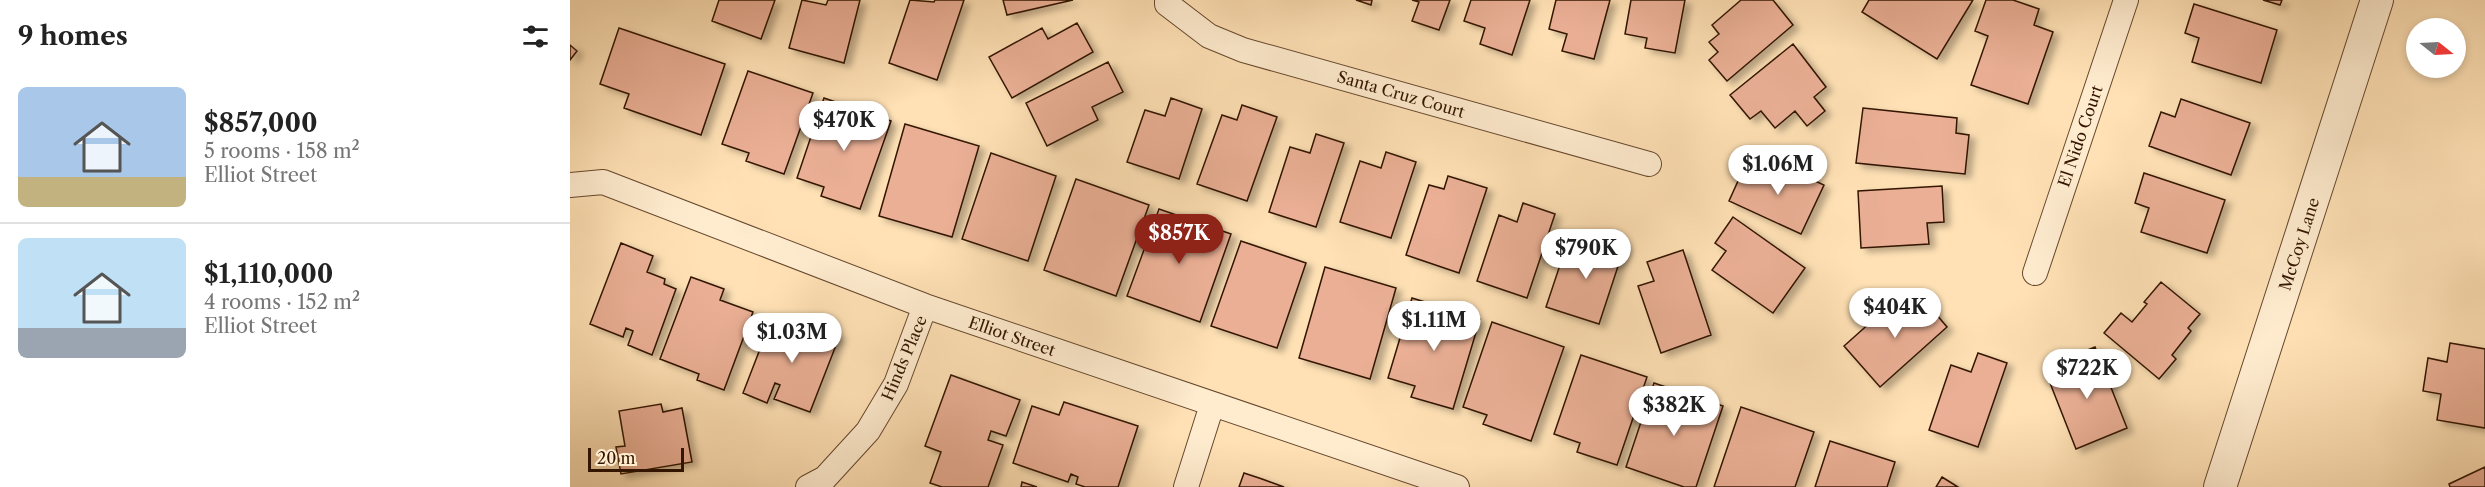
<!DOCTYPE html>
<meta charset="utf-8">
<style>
:root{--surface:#fff;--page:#f6f6f6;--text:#222;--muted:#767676;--line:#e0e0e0;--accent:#8f2418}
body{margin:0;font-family:"Libre Caslon Text",serif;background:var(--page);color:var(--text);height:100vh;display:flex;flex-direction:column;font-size:22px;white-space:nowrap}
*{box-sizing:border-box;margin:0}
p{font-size:20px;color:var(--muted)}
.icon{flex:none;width:33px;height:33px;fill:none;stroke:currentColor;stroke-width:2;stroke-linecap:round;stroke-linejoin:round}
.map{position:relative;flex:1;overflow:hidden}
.details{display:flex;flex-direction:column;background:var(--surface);width:570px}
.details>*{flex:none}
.needle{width:39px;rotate:108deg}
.tools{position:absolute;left:1836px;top:18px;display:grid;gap:12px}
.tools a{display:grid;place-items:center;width:60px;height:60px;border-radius:50%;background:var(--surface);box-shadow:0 3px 9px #0003;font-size:30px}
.scale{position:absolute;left:18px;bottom:15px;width:96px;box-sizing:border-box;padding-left:6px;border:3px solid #331500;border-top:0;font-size:16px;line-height:21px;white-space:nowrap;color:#331500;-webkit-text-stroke:4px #ffeccf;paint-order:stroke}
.price{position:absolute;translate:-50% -51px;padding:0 14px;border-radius:21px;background:#fff;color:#222;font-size:20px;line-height:39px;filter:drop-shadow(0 2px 3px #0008)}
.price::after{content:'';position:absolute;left:50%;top:36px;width:18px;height:14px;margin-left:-9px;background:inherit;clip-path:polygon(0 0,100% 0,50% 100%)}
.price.current{background:var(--accent);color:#fff}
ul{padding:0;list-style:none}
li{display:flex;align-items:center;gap:18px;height:150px;padding:0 18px}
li+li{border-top:2px solid var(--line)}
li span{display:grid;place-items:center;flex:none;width:168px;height:120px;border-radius:9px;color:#555}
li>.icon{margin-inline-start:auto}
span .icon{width:72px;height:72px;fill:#fffc;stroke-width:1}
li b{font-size:26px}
h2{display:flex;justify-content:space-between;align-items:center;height:72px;padding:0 18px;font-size:26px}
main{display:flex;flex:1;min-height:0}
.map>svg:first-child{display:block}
.building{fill:#eaaf95;stroke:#331500;stroke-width:1.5;filter:url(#shadow)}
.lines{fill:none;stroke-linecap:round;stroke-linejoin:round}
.minor-casing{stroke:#66482d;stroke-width:26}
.tertiary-casing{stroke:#66482d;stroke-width:34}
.minor{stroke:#ffeccf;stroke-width:24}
.tertiary{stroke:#ffeccf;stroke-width:32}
.labels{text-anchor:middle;stroke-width:4.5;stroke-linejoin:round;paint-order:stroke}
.street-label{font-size:16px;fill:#331500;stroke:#ffeccf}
</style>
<main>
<section class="details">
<h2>9 homes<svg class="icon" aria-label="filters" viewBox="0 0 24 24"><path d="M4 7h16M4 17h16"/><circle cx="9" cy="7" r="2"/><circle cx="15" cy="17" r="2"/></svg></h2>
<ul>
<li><span style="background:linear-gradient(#a9c7e8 75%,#c2b280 0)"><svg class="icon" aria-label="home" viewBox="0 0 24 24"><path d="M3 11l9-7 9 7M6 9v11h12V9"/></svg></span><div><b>$857,000</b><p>5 rooms · 158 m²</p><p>Elliot Street</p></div></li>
<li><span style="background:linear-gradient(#bfe0f5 75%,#9aa5b1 0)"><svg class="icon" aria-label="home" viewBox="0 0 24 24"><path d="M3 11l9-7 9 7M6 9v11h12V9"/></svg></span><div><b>$1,110,000</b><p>4 rooms · 152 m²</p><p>Elliot Street</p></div></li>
</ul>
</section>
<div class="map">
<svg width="1915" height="487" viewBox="0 0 1915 487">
<defs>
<filter id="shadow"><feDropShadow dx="6" dy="4" stdDeviation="3" flood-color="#0004"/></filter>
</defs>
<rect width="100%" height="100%" fill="#ffe1b5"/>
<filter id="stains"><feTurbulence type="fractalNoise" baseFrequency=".00333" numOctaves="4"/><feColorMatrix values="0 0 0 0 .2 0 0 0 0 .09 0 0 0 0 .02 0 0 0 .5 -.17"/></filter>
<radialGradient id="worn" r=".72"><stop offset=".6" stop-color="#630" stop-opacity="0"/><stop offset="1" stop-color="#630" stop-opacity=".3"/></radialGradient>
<path class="building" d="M 149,0 L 205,0 L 191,39 L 142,21 Z
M 232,0 L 256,5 L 258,0 L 290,0 L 274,63 L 219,48 Z
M 340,0 L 364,2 L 365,0 L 394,0 L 367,80 L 319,63 Z
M 433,0 L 503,0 L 437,15 Z
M 786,0 L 802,0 L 801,5 Z
M 842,0 L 880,0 L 869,30 L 842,21 L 849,2 Z
M 901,0 L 960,0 L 942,55 L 910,44 L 915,28 L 894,21 Z
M 986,0 L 1040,0 L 1024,59 L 992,51 L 997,34 L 979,29 Z
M 1061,0 L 1115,0 L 1105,53 L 1075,48 L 1077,38 L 1055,34 Z
M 1171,0 L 1203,0 L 1223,25 L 1157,81 L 1139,60 L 1148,52 L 1139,42 L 1149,34 L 1142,25 Z
M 1299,0 L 1403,0 L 1367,59 L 1292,12 Z
M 1416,0 L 1443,0 L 1469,9 L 1464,25 L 1483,32 L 1458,104 L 1401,85 L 1418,36 L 1405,31 Z
M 1693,0 L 1712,0 L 1710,5 Z
M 1624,4 L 1707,30 L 1691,83 L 1622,62 L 1629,38 L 1615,33 Z
M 507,23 L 523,52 L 442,98 L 419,57 L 472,28 L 478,39 Z
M 49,28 L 155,64 L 131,135 L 54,108 L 59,94 L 30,84 Z
M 1223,44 L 1256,87 L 1244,97 L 1255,111 L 1237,126 L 1225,111 L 1205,128 L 1191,111 L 1180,119 L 1160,95 Z
M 0,45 L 7,51 L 0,60 Z
M 538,62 L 553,92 L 522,107 L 528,120 L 477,146 L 456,103 Z
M 178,71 L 243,93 L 214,174 L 176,161 L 179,153 L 152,144 Z
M 254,98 L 321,121 L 290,209 L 251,196 L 254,187 L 227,178 Z
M 601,98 L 632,109 L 609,179 L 557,162 L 575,110 L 595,116 Z
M 1611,99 L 1680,123 L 1661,175 L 1579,146 L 1591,112 L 1605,117 Z
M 672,105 L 707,117 L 677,201 L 627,184 L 652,115 L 667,120 Z
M 1293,108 L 1387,118 L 1386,133 L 1399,135 L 1395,174 L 1286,163 Z
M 335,124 L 409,146 L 382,237 L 309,216 Z
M 746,134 L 774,143 L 746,227 L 699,212 L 720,147 L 740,153 Z
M 816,152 L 846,162 L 821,238 L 770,222 L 790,161 L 811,168 Z
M 421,153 L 486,176 L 458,261 L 392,239 Z
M 1200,160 L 1254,185 L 1231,234 L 1159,201 L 1173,170 L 1192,178 Z
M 1574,173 L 1655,200 L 1637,253 L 1571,232 L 1579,208 L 1565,203 Z
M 878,176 L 917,188 L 889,273 L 836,255 L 859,185 L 874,189 Z
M 506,179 L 579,205 L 546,296 L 474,270 Z
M 1372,186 L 1374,222 L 1357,223 L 1359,244 L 1291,248 L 1288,191 Z
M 953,203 L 985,214 L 957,298 L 907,281 L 929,215 L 947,222 Z
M 589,209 L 661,234 L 630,322 L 557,296 Z
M 1163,217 L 1235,268 L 1203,313 L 1142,270 L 1156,251 L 1145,243 Z
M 1022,234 L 1055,245 L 1029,324 L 976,307 L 995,250 L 1014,256 Z
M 671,241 L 736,263 L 707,348 L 641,326 Z
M 51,243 L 83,256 L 77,272 L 95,279 L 94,284 L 106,289 L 82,355 L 58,345 L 63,331 L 56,328 L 53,337 L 20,324 Z
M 1113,250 L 1141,335 L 1091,353 L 1068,286 L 1084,281 L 1077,262 Z
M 755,267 L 826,288 L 800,379 L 729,358 Z
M 121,277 L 154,289 L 150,300 L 183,312 L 154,390 L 127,380 L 129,374 L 90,359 Z
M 1591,282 L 1630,314 L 1618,328 L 1621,331 L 1602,355 L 1606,359 L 1589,379 L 1534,333 L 1551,313 L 1562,322 L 1577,304 L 1574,302 Z
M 1330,296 L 1344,311 L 1355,301 L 1377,327 L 1310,387 L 1274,346 Z
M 842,298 L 910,319 L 883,409 L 841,397 L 845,386 L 818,378 Z
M 202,318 L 214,322 L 212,328 L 229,335 L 234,321 L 270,335 L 240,412 L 204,399 L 210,385 L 205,383 L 197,403 L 173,393 Z
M 922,322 L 994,347 L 961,441 L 913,424 L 917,415 L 893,407 Z
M 1880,343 L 1915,349 L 1915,428 L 1867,420 L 1871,394 L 1853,391 L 1858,358 L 1877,362 Z
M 1525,347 L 1557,428 L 1506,449 L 1480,383 L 1493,377 L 1490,368 L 1497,365 L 1495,359 Z
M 1408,353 L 1437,363 L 1408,447 L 1359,430 L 1381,365 L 1401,372 Z
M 1011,355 L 1077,377 L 1047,465 L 1007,452 L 1010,443 L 984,434 Z
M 381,375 L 450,400 L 436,436 L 421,431 L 418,440 L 433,445 L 418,487 L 372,487 L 360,483 L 371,452 L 355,446 Z
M 1084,383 L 1153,406 L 1126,487 L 1114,487 L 1056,467 Z
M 494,402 L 568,426 L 548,487 L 515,487 L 506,484 L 508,477 L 501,474 L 498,482 L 443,463 L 462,406 L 489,415 Z
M 91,404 L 93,412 L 112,408 L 122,462 L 51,474 L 46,447 L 55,446 L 49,411 Z
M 1171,407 L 1244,432 L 1225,487 L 1144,487 Z
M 1260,441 L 1325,462 L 1317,487 L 1245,487 Z
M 1915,467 L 1915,487 L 1880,487 L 1879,484 Z
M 674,473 L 692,479 L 714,487 L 669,487 Z
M 1372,477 L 1388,487 L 1366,487 Z
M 452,482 L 467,487 L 451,487 Z"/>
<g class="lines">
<defs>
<path id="minor" d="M 597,0 L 597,4 L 639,36 L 673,50 L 1079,164
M 0,185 L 33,182 L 355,306 L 887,487
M 1465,273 L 1556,0
M 238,487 L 255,478 L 298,431 L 326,384 L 355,306
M 616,487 L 642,405"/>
<path id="tertiary" d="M 1650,487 L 1807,0"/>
</defs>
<use href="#minor" class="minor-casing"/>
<use href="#tertiary" class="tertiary-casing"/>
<use href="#minor" class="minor"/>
<use href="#tertiary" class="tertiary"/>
</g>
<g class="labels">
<g class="street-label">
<text transform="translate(831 94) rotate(16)" y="6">Santa Cruz Court</text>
<text transform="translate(1510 136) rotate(-71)" y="6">El Nido Court</text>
<text transform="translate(1729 244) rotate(-72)" y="6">McCoy Lane</text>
<text transform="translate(442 336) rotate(19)" y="6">Elliot Street</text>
<text transform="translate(334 358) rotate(-67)" y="6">Hinds Place</text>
</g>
</g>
<rect width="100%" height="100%" filter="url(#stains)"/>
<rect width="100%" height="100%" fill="url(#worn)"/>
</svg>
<div class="tools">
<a><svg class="needle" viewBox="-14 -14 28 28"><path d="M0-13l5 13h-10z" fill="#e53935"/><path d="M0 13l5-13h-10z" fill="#767676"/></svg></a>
</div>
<div class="scale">20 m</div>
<b class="price" style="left:274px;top:152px">$470K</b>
<b class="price" style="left:1208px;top:196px">$1.06M</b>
<b class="price current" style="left:609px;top:265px">$857K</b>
<b class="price" style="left:1016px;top:280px">$790K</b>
<b class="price" style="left:1325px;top:339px">$404K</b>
<b class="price" style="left:864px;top:352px">$1.11M</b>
<b class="price" style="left:222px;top:364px">$1.03M</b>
<b class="price" style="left:1517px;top:400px">$722K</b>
<b class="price" style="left:1104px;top:437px">$382K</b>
</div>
</main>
